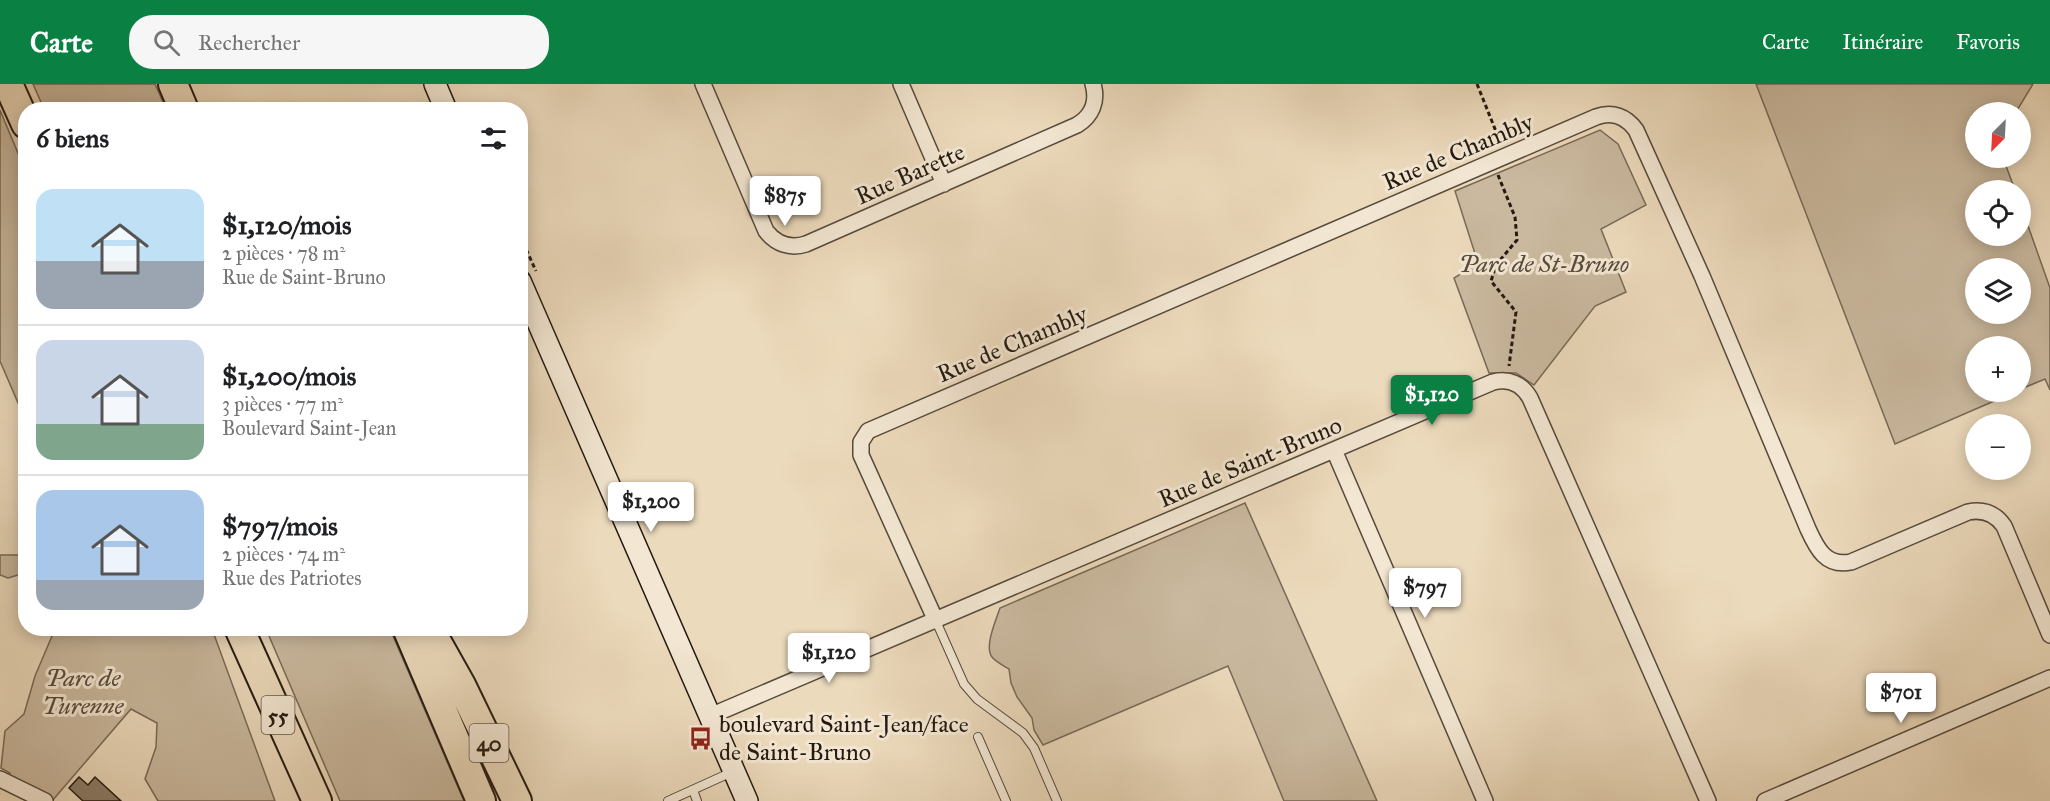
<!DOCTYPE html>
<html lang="fr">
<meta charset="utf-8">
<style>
:root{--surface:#fff;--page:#f6f6f6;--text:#202124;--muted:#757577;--line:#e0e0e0;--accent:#0b8043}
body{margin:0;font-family:"IM FELL Great Primer",serif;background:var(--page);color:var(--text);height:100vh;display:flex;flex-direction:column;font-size:22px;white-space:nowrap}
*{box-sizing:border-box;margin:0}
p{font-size:20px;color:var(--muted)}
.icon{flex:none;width:33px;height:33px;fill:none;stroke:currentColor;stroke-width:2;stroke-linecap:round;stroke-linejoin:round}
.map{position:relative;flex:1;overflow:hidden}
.drawer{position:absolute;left:18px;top:18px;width:510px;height:534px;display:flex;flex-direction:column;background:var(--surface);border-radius:24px;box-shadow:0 3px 15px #0003}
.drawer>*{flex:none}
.needle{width:39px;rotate:204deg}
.fabs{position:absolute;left:1965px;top:18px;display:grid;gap:12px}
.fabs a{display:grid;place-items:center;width:66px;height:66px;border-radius:50%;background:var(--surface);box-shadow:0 3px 15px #0003;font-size:30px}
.price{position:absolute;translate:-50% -51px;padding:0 14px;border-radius:6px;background:#fff;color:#222;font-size:20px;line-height:39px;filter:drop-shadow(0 2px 3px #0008)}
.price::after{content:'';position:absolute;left:50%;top:36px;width:18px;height:14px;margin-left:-9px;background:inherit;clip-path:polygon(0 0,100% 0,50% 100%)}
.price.current{background:var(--accent);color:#fff}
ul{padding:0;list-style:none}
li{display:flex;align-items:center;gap:18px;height:150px;padding:0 18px}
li+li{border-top:2px solid var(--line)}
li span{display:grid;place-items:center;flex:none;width:168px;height:120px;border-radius:18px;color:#555}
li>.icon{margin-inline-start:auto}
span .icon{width:72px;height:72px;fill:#fffc;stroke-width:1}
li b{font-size:26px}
h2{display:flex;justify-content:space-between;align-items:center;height:72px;padding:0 18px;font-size:26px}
header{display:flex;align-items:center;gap:36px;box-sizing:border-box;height:84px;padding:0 30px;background:var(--accent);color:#fff}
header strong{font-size:28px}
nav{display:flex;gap:33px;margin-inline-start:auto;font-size:21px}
.search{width:420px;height:54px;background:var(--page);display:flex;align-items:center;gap:15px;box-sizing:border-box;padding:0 21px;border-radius:24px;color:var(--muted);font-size:22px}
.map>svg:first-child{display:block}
.green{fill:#cab99f;stroke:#776a58;stroke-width:1.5;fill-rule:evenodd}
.building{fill:#8c7e6a;stroke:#241a11;stroke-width:1.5}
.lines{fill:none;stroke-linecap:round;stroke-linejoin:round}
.lane-casing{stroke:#564a3c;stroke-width:10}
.street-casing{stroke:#564a3c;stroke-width:18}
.secondary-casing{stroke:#241a11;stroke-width:24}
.highway-casing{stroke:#241a11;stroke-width:32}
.path{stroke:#241a11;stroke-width:3;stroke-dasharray:4.5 3;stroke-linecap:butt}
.lane{stroke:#f3e7d3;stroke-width:8}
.street{stroke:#f3e7d3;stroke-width:15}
.secondary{stroke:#f3e7d3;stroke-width:21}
.highway{stroke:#ecdabc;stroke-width:28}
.labels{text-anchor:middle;stroke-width:6;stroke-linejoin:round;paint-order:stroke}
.shield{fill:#f3e7d3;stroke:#62584b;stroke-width:1.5}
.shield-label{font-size:22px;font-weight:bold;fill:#241a11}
.street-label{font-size:24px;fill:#241a11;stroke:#f3e7d3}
.park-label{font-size:24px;font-style:italic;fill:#564a3c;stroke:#f3e7d3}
.poi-label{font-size:24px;fill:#241a11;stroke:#f3e7d3;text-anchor:start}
</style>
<header>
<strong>Carte</strong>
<div class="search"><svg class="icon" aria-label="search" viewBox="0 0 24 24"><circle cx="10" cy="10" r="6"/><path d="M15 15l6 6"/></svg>Rechercher</div>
<nav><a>Carte</a><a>Itinéraire</a><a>Favoris</a></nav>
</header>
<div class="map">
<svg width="2050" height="717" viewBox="0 0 2050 717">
<rect width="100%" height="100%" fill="#ecdabc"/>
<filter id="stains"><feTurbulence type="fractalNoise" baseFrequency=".00333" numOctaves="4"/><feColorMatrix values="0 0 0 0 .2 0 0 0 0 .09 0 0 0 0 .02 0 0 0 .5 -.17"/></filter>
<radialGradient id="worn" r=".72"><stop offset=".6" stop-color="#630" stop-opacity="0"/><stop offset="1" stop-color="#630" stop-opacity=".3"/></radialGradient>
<path class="green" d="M 33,0 L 155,0 L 166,25 L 44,25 Z
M 1756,0 L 2033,0 L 2016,28 L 1976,28 L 1976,74 L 2003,74 L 2015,106 L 1976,106 L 1976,152 L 2020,152 L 2021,122 L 2050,204 L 2050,306 L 2045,295 L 2021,305 L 2020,262 L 1976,262 L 1976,308 L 2015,308 L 1895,360 ZM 1976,184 L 2020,184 L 2020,230 L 1976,230 Z
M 0,26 L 25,86 L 25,335 L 0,277 Z
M 1600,46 L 1618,60 L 1646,121 L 1601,145 L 1626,208 L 1595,222 L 1534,301 L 1516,289 L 1489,289 L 1454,194 L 1478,179 L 1455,107 Z
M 1245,419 L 1377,717 L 1284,717 L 1228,582 L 1043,661 L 1034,646 L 1032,634 L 1017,613 L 1011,599 L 1009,585 C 1004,582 996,578 992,573 C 984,563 996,536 1000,524 Z
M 0,471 L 25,471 L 25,489 L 8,494 L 0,491 Z
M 55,545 L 212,545 L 275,717 L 158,717 L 145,695 L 156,663 L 157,639 L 131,625 L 52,717 L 7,699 L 10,689 L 1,684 L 5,647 L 24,630 L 35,592 Z
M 266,545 L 390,545 L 464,717 L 340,717 Z"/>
<path class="building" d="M 79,693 L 88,701 L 95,693 L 121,717 L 83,717 L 69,704 Z"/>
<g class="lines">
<defs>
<path id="lane" d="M 936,537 L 964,600 L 977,615 L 1023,649 L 1034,664 L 1057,717
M 978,653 L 1006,717
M 693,706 L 697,717
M 668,717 L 732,688"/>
<path id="street" d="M 703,0 L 766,147 C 776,160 790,165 806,160 L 1077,41 C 1092,32 1098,17 1093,0
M 901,0 L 944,100
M 1334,366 L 1485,717
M 936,537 L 861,371 L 861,358 L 868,347 L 1596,33 C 1612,27 1626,32 1636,46 L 1702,192 L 1808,445 C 1817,465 1826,483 1851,478 L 1968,428 C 1983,425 1995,429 2004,442 L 2050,551
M 710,632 L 1493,298 C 1509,294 1522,300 1530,314 L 1708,717
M 0,695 L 45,717
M 1765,717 L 2050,594"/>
<path id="secondary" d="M 435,0 L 446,26
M 520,197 L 747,717"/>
<path id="highway" d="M 8,0 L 26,40
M 173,0 L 184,26
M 239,544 L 317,717
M 407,544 L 481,717
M 429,544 L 461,601 L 517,717"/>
</defs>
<use href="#lane" class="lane-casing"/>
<use href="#street" class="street-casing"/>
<use href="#secondary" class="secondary-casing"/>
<use href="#highway" class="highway-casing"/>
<path class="path" d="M 1477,0 L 1501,60
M 1498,91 L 1515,133 L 1517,156 L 1496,181 L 1491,197 L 1516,228 L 1509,282
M 520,152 L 536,187"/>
<use href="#lane" class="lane"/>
<use href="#street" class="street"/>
<use href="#secondary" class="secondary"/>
<use href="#highway" class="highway"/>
</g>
<defs>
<symbol id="bus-bare" viewBox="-9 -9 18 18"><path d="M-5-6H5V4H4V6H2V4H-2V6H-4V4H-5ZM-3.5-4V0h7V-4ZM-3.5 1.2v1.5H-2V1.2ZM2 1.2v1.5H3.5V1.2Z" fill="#8f2418" stroke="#f3e7d3" stroke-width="2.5" paint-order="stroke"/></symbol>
</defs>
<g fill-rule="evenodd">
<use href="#bus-bare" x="684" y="638" width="33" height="33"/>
</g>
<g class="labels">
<g class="shield">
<rect x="261.5" y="612" width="33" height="38" rx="4.5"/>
<rect x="469.5" y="640" width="39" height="38" rx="4.5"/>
</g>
<g class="shield-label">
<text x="278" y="639">55</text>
<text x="489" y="667">40</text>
</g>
<g class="street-label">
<text transform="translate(1458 68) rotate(-23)" y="8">Rue de Chambly</text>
<text transform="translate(910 90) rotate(-24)" y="8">Rue Barette</text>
<text transform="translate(1012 260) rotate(-23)" y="8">Rue de Chambly</text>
<text transform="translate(1250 378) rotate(-23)" y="8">Rue de Saint-Bruno</text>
</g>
<g class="park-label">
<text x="1544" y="188">Parc de St-Bruno</text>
<text x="83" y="602">Parc de<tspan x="83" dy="28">Turenne</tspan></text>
</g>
<g class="poi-label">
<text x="719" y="648">boulevard Saint-Jean/face<tspan x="719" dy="28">de Saint-Bruno</tspan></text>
</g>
</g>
<rect width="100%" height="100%" filter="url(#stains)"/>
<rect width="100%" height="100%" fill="url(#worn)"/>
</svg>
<div class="fabs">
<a><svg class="needle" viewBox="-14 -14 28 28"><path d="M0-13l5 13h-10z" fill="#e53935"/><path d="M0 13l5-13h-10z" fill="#757577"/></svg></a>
<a><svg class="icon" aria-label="locate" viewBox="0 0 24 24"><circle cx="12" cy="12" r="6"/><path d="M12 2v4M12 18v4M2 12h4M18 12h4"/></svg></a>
<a><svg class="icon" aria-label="layers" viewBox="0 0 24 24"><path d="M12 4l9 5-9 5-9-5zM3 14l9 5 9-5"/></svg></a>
<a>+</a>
<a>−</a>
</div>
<b class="price" style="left:785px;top:143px">$875</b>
<b class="price current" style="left:1432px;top:342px">$1,120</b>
<b class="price" style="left:651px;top:449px">$1,200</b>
<b class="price" style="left:1425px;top:535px">$797</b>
<b class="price" style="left:829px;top:600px">$1,120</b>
<b class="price" style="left:1901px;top:640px">$701</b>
<section class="drawer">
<h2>6 biens<svg class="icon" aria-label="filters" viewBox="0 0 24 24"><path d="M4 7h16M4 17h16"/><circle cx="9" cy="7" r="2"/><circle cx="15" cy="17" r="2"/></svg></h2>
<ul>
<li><span style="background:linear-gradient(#bfe0f5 60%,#9aa5b1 0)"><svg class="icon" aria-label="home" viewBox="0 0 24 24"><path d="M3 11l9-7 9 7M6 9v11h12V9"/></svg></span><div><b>$1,120/mois</b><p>2 pièces · 78 m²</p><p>Rue de Saint-Bruno</p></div></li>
<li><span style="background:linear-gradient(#c9d6e8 70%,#7fa58c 0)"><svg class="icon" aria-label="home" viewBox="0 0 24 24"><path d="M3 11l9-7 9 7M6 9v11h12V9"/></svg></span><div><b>$1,200/mois</b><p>3 pièces · 77 m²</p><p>Boulevard Saint-Jean</p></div></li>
<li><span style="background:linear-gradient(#a9c7e8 75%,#9aa5b1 0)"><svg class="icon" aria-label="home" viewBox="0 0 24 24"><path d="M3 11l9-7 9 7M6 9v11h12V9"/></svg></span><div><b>$797/mois</b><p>2 pièces · 74 m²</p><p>Rue des Patriotes</p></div></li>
</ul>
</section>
</div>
